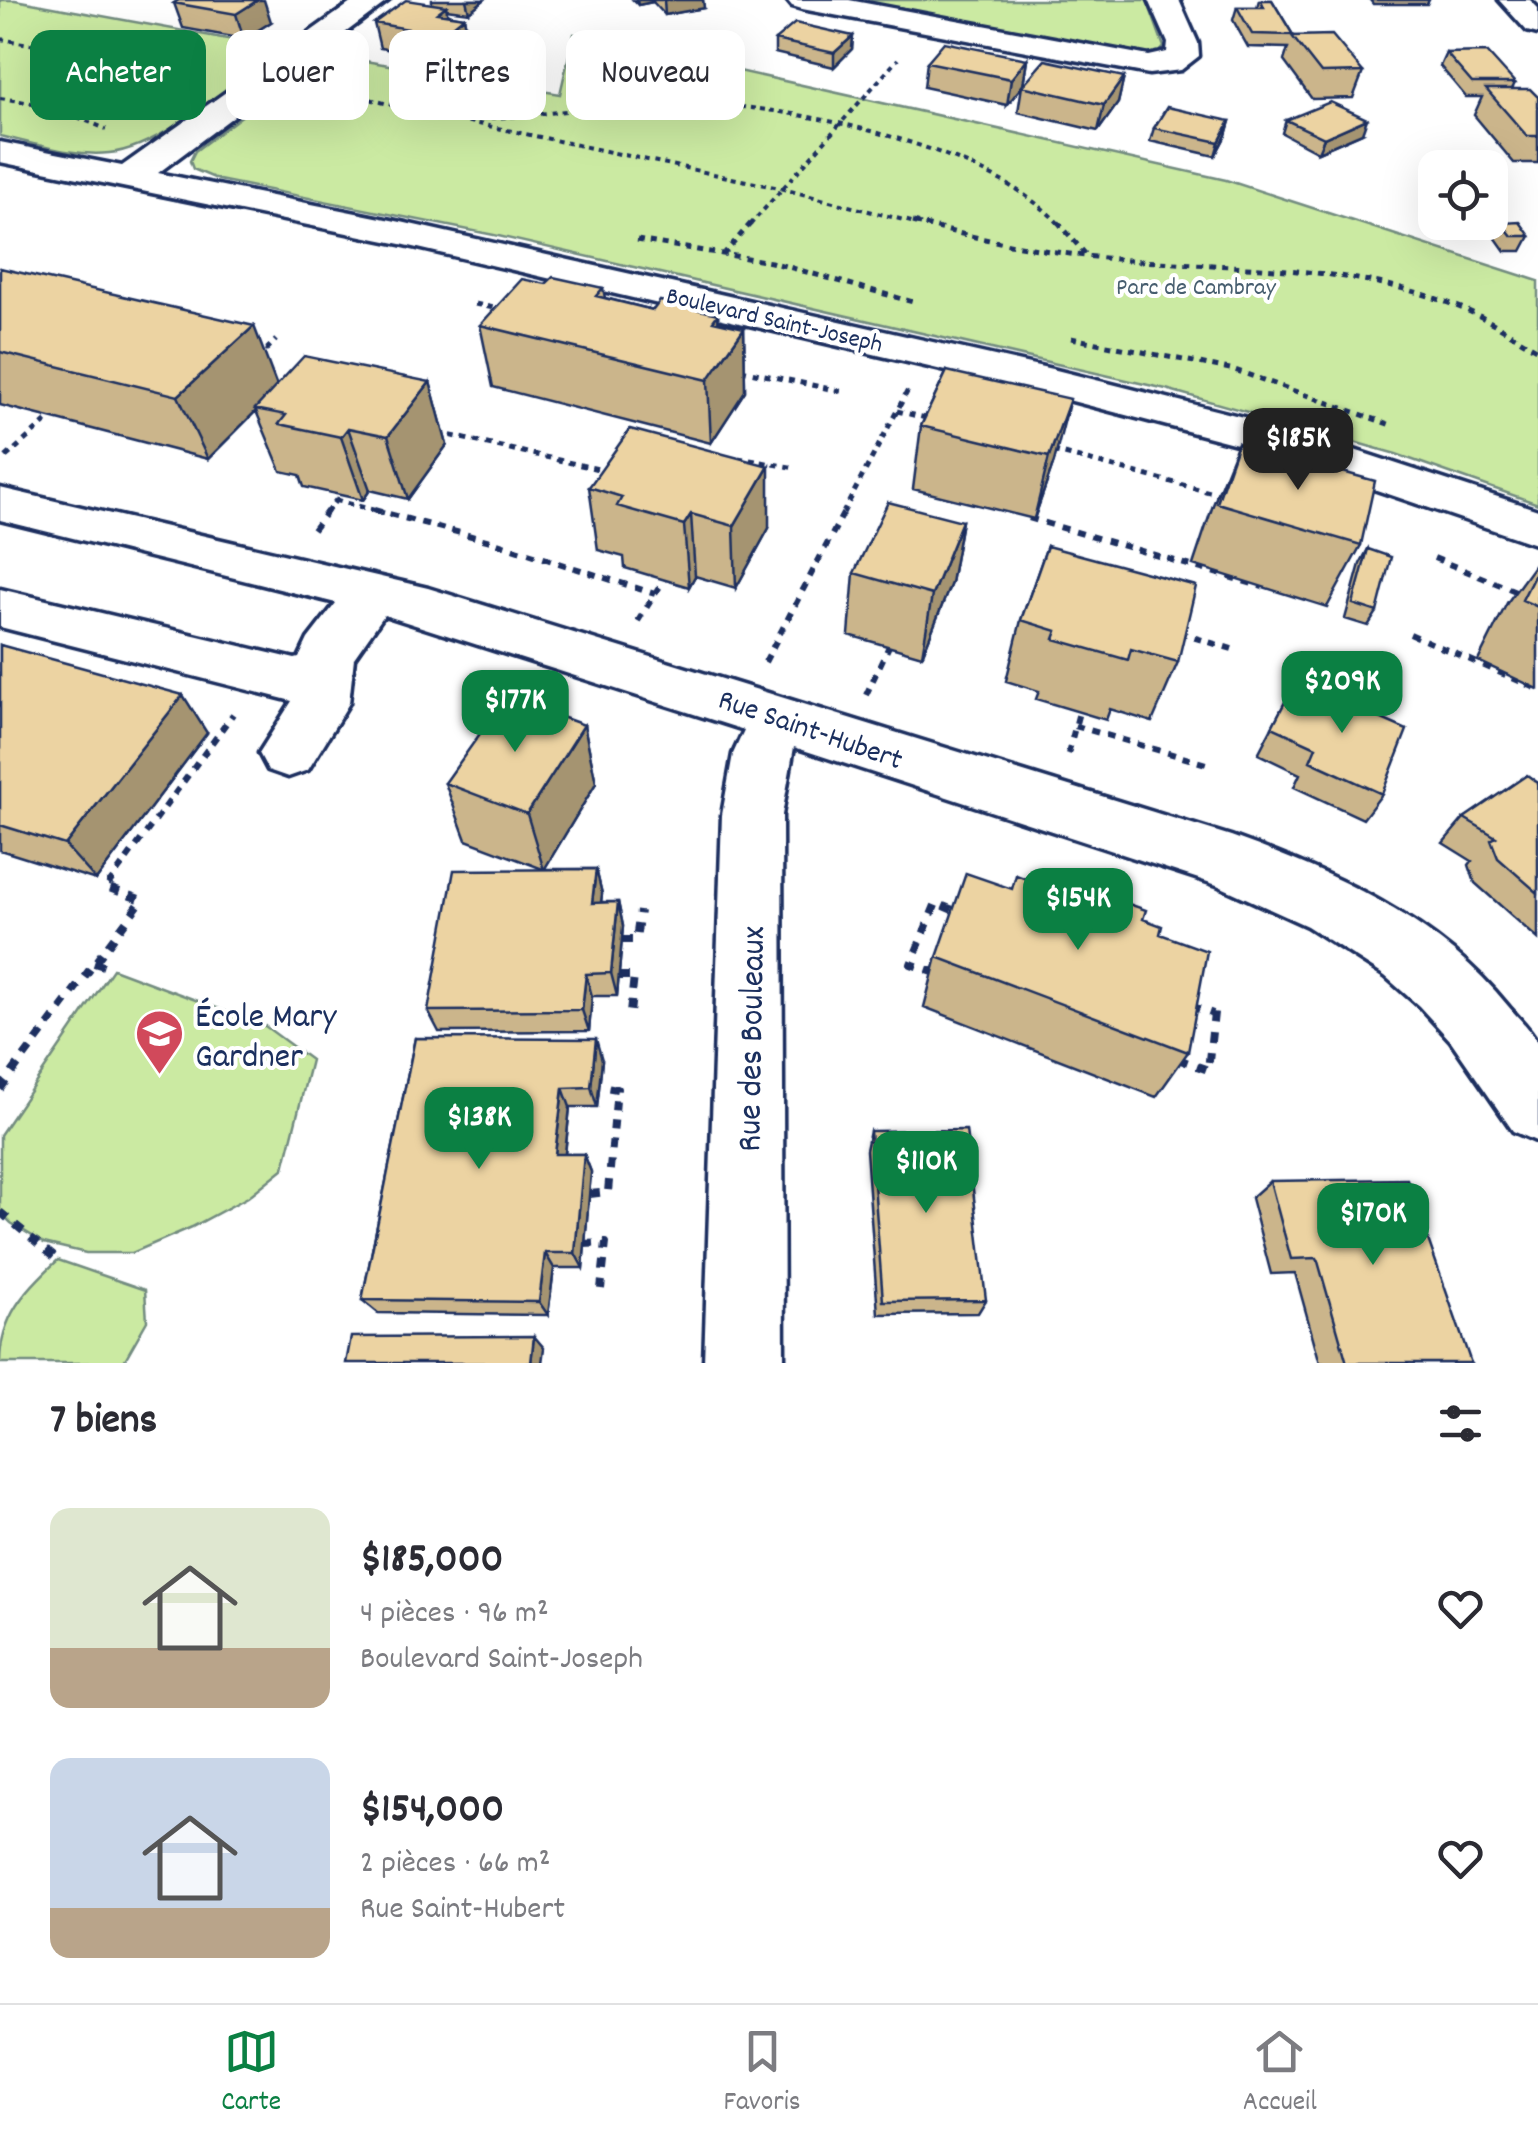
<!DOCTYPE html>
<html lang="fr">
<meta charset="utf-8">
<style>
:root{--surface:#fff;--page:#f2f2f3;--text:#2b2b33;--muted:#7c7c81;--line:#e1e1e2;--accent:#0b8043}
body{margin:0;font-family:Dekko,sans-serif;background:var(--page);color:var(--text);height:100vh;display:flex;flex-direction:column;font-size:38px;white-space:nowrap}
*{box-sizing:border-box;margin:0}
p{font-size:32px;color:var(--muted)}
.icon{flex:none;width:55px;height:55px;fill:none;stroke:currentColor;stroke-width:2;stroke-linecap:round;stroke-linejoin:round}
.map{position:relative;height:1363px;overflow:hidden}
.panel{display:flex;flex-direction:column;background:var(--surface);flex:1}
.panel>*{flex:none}
.hud{position:absolute;left:30px;top:30px;width:1000px;height:90px;display:flex;gap:20px}
.fabs{position:absolute;left:1418px;top:150px;display:grid;gap:20px}
.fabs a{display:grid;place-items:center;width:90px;height:90px;border-radius:20px;background:var(--surface);box-shadow:0 10px 40px #0002;font-size:50px}
.price{position:absolute;translate:-50% -85px;padding:0 22px;border-radius:20px;background:var(--accent);color:#fff;font-size:32px;line-height:65px;filter:drop-shadow(0 2px 5px #0008)}
.price::after{content:'';position:absolute;left:50%;top:60px;width:30px;height:22px;margin-left:-15px;background:inherit;clip-path:polygon(0 0,100% 0,50% 100%)}
.price.current{background:#222;color:#fff}
ul{padding:0;list-style:none}
li{display:flex;align-items:center;gap:30px;height:250px;padding:0 50px}
li span{display:grid;place-items:center;flex:none;width:280px;height:200px;border-radius:20px;color:#555}
li>.icon{margin-inline-start:auto}
span .icon{width:120px;height:120px;fill:#fffc;stroke-width:1}
li b{font-size:42px}
h2{display:flex;justify-content:space-between;align-items:center;height:120px;padding:0 50px;font-size:42px}
.pill{padding:0 35px;border-radius:20px;background:var(--surface);box-shadow:0 10px 40px #0002;font-size:35px;line-height:90px}
.pill.current{background:var(--accent);color:#fff}
.tabs{display:flex;justify-content:space-around;align-items:center;height:140px;border-top:2px solid var(--line);background:var(--surface);font-size:28px;color:var(--muted)}
.tabs a{display:grid;justify-items:center;gap:5px}
.tabs .current{color:var(--accent)}
.map>svg:first-child{display:block}
.green{fill:#cbeaa2;stroke:#738c80;stroke-width:2.5}
.lines{fill:none;stroke-linecap:round;stroke-linejoin:round}
.minor-casing{stroke:#1b2f5e;stroke-width:7}
.path-far3{stroke:#1b2f5e;stroke-width:4;stroke-dasharray:5 5;stroke-linecap:butt}
.path-far2{stroke:#1b2f5e;stroke-width:5;stroke-dasharray:6 6;stroke-linecap:butt}
.path-far1{stroke:#1b2f5e;stroke-width:6;stroke-dasharray:8 8;stroke-linecap:butt}
.path{stroke:#1b2f5e;stroke-width:8;stroke-dasharray:10 10;stroke-linecap:butt}
.minor{fill:#fff;fill-rule:evenodd}
.wall{fill:#cbb58b;stroke:#1b2f5e;stroke-width:2.5}
.shaded-wall{fill:#a59471;stroke:#1b2f5e;stroke-width:2.5}
.building{fill:#ecd3a2;stroke:#1b2f5e;stroke-width:2.5}
.labels{text-anchor:middle;stroke-width:8;stroke-linejoin:round;paint-order:stroke}
.far-park-label{font-size:25px;fill:#475e6f;stroke:#fff}
.far-street-label{font-size:25px;fill:#1b2f5e;stroke:#fff}
.street-label{font-size:30px;fill:#1b2f5e;stroke:#fff}
.near-poi-label{font-size:35px;fill:#1b2f5e;stroke:#fff;text-anchor:start}
.near-street-label{font-size:35px;fill:#1b2f5e;stroke:#fff}
</style>
<div class="map">
<svg width="1538" height="1363" viewBox="0 0 1538 1363">
<rect width="100%" height="100%" fill="#fff"/>
<filter id="ink" filterUnits="userSpaceOnUse"><feTurbulence type="fractalNoise" baseFrequency=".01" numOctaves="2"/><feDisplacementMap in="SourceGraphic" scale="20" xChannelSelector="R" yChannelSelector="G"/><feConvolveMatrix kernelMatrix="1 2 1 2 8 2 1 2 1" color-interpolation-filters="sRGB"/></filter>
<g filter="url(#ink)">
<path class="green" d="M 0,0 L 15,0 L 282,49 C 238,80 160,149 109,153 C 73,157 34,143 0,136 Z
M 840,0 L 1147,0 L 1164,47 L 1160,52 L 1141,56 Z
M 574,34 L 1226,180 L 1538,281 L 1538,504 L 1396,454 L 1166,389 L 494,235 L 219,180 L 193,169 L 190,161 L 195,151 L 324,54 L 560,94 Z
M 113,969 L 265,1026 L 311,1060 L 284,1168 L 248,1197 L 192,1227 L 132,1253 L 86,1253 L 44,1243 L 11,1223 L 0,1212 L 0,1135 Z
M 58,1260 L 145,1290 L 147,1321 L 123,1363 L 0,1363 C 0,1317 25,1290 58,1260 Z"/>
<g class="lines">
<defs>
<path id="minor" d="M 355,0 L 389,0 L 158,173 L 401,222 L 1052,369 L 1287,428 L 1538,510 L 1538,545 L 1256,449 L 1049,395 L 401,244 L 0,162 L 0,142 L 122,166 Z
M 787,0 L 849,0 L 1149,56 L 1167,52 L 1168,43 L 1149,0 L 1179,0 L 1198,43 L 1199,56 L 1181,70 L 1149,74 L 802,9 L 792,6 Z
M 1499,0 L 1530,0 L 1538,8 L 1538,34 L 1527,31 Z
M 0,488 L 428,588 L 1231,836 C 1334,873 1438,919 1508,1006 C 1517,1017 1531,1029 1537,1042 C 1538,1058 1538,1121 1538,1142 L 1513,1131 L 1451,1041 L 1419,1006 L 1385,976 L 1307,926 L 1217,885 L 794,747 L 782,815 L 784,1363 L 704,1363 L 722,815 L 733,754 L 744,730 L 384,615 L 354,658 L 349,703 L 308,770 L 288,777 L 268,770 L 259,753 L 292,701 L 0,627 L 0,589 L 295,659 L 299,658 L 308,639 L 336,603 L 0,520 Z"/>
</defs>
<use href="#minor" class="minor-casing"/>
<path class="path-far3" d="M 0,39 L 199,73
M 322,86 L 399,107 L 779,188 L 923,225
M 0,98 L 51,106 L 106,129
M 311,99 L 353,99
M 471,119 C 537,117 602,104 668,103 C 777,101 985,143 1060,225
M 750,225 L 898,59"/>
<path class="path-far2" d="M 913,222 C 970,237 1028,249 1086,256 C 1216,271 1365,258 1485,319 C 1503,328 1520,340 1538,350
M 1058,222 L 1087,256
M 637,240 L 771,262 L 913,302
M 723,255 L 752,222
M 475,304 L 503,310
M 1071,338 L 1235,370 L 1391,425
M 254,346 L 267,349 L 276,340
M 741,370 L 844,392
M 897,411 L 930,419
M 439,433 L 607,471
M 1053,451 L 1225,496
M 6,457 L 50,418
M 738,458 L 796,468
M 335,500 L 384,513
M 326,513 L 336,500
M 843,513 L 908,390"/>
<path class="path-far1" d="M 374,510 L 494,542 L 655,594
M 1029,518 L 1263,587
M 313,530 L 328,510
M 1434,558 L 1538,600
M 638,621 L 664,580
M 1179,633 L 1232,649
M 1410,634 L 1538,689
M 765,662 L 845,510
M 866,695 L 889,646
M 1075,726 L 1213,766
M 1068,754 L 1079,712
M 108,885 L 233,714"/>
<path class="path" d="M 622,940 L 636,940 L 640,911
M 94,963 L 113,969
M 936,973 L 911,964 L 936,903 L 960,913
M 619,976 L 634,976 L 630,1013
M 1190,1006 L 1213,1014
M 1178,1059 L 1208,1070 L 1215,1003
M 0,1089 L 142,900 L 106,887 L 110,882
M 590,1194 L 608,1192 L 617,1089 L 600,1086
M 0,1212 L 58,1260
M 584,1244 L 606,1243 L 601,1289"/>
<use href="#minor" class="minor"/>
</g>
<path class="wall" d="M 179,0 L 271,22 L 244,39 L 183,28 L 174,3 Z
M 432,0 L 484,0 L 469,12 L 446,9 L 447,14 L 464,17 L 469,42 L 447,60 L 380,48 L 374,23 L 432,4 Z
M 633,0 L 703,0 L 704,8 L 665,15 L 653,2 L 638,5 Z
M 1259,0 L 1272,0 L 1293,35 L 1363,72 L 1353,98 L 1312,99 L 1284,61 L 1288,48 L 1248,47 L 1233,20 L 1237,7 L 1257,7 Z
M 1370,0 L 1429,0 L 1427,4 L 1373,4 Z
M 853,36 L 852,49 L 834,67 L 775,53 L 775,40 Z
M 1446,53 L 1515,83 L 1512,89 L 1538,97 L 1538,163 L 1514,163 L 1474,115 L 1482,97 L 1466,97 L 1440,66 Z
M 1027,59 L 1023,85 L 1007,105 L 924,87 L 927,62 Z
M 1124,77 L 1118,103 L 1098,131 L 1018,112 L 1022,86 Z
M 1286,120 L 1362,133 L 1318,152 L 1282,133 Z
M 1230,121 L 1226,135 L 1215,156 L 1150,141 L 1154,128 Z
M 1502,223 L 1530,236 L 1522,251 L 1505,251 L 1495,237 Z
M 0,268 L 277,385 L 430,382 L 447,445 L 408,499 L 370,490 L 363,500 L 304,487 L 300,475 L 281,471 L 256,411 L 208,459 L 0,405 Z
M 546,284 L 603,288 L 605,298 L 653,310 L 718,314 L 718,322 L 744,328 L 745,391 L 711,443 L 493,387 L 480,325 Z
M 947,371 L 1054,462 L 1034,519 L 913,489 L 921,426 Z
M 1238,443 L 1361,545 L 1327,607 L 1193,565 L 1213,505 Z
M 589,487 L 769,528 L 736,588 L 695,576 L 689,587 L 625,568 L 624,557 L 598,550 Z
M 962,521 L 951,583 L 922,656 L 849,635 L 854,573 Z
M 1047,546 L 1178,662 L 1152,722 L 1110,709 L 1106,720 L 1036,699 L 1039,691 L 1006,681 L 1021,620 Z
M 1368,549 L 1377,612 L 1368,626 L 1345,619 L 1360,564 Z
M 1538,560 L 1538,689 L 1478,661 L 1507,603 Z
M 0,645 L 207,733 L 96,880 L 0,850 Z
M 1296,681 L 1382,794 L 1363,819 L 1294,787 L 1300,774 L 1258,754 Z
M 584,725 L 596,783 L 544,869 L 596,869 L 602,894 L 601,902 L 618,902 L 623,926 L 617,996 L 592,996 L 589,1031 L 439,1032 L 428,1011 L 543,869 L 466,840 L 445,783 Z
M 1538,783 L 1538,939 L 1475,883 L 1469,865 L 1472,861 L 1443,843 L 1464,818 Z
M 1012,889 L 1143,919 L 1160,934 L 1188,1052 L 1156,1097 L 924,1007 L 937,957 Z
M 415,1038 L 602,1060 L 597,1107 L 570,1107 L 565,1154 L 584,1154 L 591,1172 L 583,1268 L 554,1268 L 548,1315 L 378,1313 L 362,1300 Z
M 870,1131 L 986,1300 L 978,1313 L 878,1314 L 866,1150 Z
M 1270,1181 L 1471,1363 L 1320,1363 L 1295,1273 L 1271,1274 L 1251,1198 Z"/>
<path class="shaded-wall" d="M 258,0 L 264,0 L 271,22 L 244,39 L 236,14 Z
M 466,0 L 484,0 L 469,12 Z
M 637,0 L 653,0 L 653,2 L 638,5 Z
M 664,0 L 703,0 L 704,8 L 665,15 Z
M 446,6 L 450,28 L 464,17 L 469,42 L 447,60 L 437,13 Z
M 853,36 L 852,49 L 834,67 L 834,53 Z
M 1027,59 L 1023,85 L 1007,105 L 1011,79 Z
M 1124,77 L 1118,103 L 1098,131 L 1104,105 Z
M 1367,119 L 1362,133 L 1318,152 L 1324,138 Z
M 1230,121 L 1226,135 L 1215,156 L 1219,142 Z
M 718,314 L 720,363 L 744,328 L 745,391 L 711,443 L 708,380 L 713,321 Z
M 254,326 L 278,389 L 255,409 L 256,411 L 208,459 L 178,396 Z
M 430,382 L 447,445 L 408,499 L 388,436 Z
M 1070,399 L 1054,462 L 1034,519 L 1049,457 Z
M 348,428 L 370,490 L 363,500 L 341,437 Z
M 769,466 L 769,528 L 736,588 L 734,526 Z
M 691,514 L 695,576 L 689,587 L 684,525 Z
M 962,521 L 951,583 L 922,656 L 932,595 Z
M 183,695 L 207,733 L 96,880 L 65,845 Z
M 584,725 L 596,783 L 544,870 L 527,814 Z
M 596,869 L 602,894 L 598,926 L 592,903 Z
M 618,902 L 623,926 L 617,996 L 611,973 Z
M 586,974 L 592,996 L 589,1031 L 582,1010 Z
M 596,1039 L 602,1060 L 597,1107 L 591,1087 Z
M 563,1088 L 570,1107 L 563,1171 L 555,1154 Z
M 584,1154 L 591,1172 L 583,1268 L 575,1253 Z
M 545,1253 L 554,1268 L 548,1315 L 539,1302 Z
M 534,1336 L 544,1348 L 542,1363 L 531,1363 Z"/>
<path class="building" d="M 179,0 L 258,0 L 236,14 L 174,3 Z
M 406,0 L 446,6 L 437,13 L 464,17 L 442,35 L 374,23 Z
M 1261,0 L 1272,0 L 1293,35 L 1252,34 L 1237,7 L 1264,7 Z
M 795,23 L 853,36 L 834,53 L 775,40 Z
M 1332,35 L 1363,72 L 1321,73 L 1292,36 Z
M 944,42 L 1027,59 L 1011,79 L 927,62 Z
M 1487,52 L 1515,83 L 1472,83 L 1446,53 Z
M 1045,60 L 1124,77 L 1104,105 L 1022,86 Z
M 1486,89 L 1530,89 L 1538,97 L 1538,136 L 1527,136 Z
M 1330,102 L 1367,119 L 1324,138 L 1286,120 Z
M 1167,107 L 1230,121 L 1219,142 L 1154,128 Z
M 1520,222 L 1530,236 L 1512,236 L 1502,223 Z
M 0,268 L 254,326 L 178,396 L 0,352 Z
M 553,277 L 603,288 L 596,296 L 653,310 L 660,301 L 718,314 L 713,321 L 744,328 L 708,380 L 480,325 L 522,279 L 546,284 Z
M 304,356 L 430,382 L 388,436 L 348,428 L 341,437 L 279,424 L 286,415 L 255,409 Z
M 947,371 L 1070,399 L 1049,457 L 921,426 Z
M 630,429 L 769,466 L 734,526 L 691,514 L 684,525 L 617,506 L 622,497 L 589,487 Z
M 1238,443 L 1375,481 L 1361,545 L 1217,503 Z
M 888,502 L 962,521 L 932,595 L 854,573 Z
M 1047,546 L 1196,586 L 1178,662 L 1131,649 L 1128,660 L 1054,639 L 1057,631 L 1021,620 Z
M 1368,549 L 1391,557 L 1377,612 L 1353,604 Z
M 1538,568 L 1538,607 L 1522,600 Z
M 0,645 L 183,695 L 65,845 L 0,825 Z
M 1296,681 L 1407,730 L 1382,794 L 1310,761 L 1316,747 L 1272,727 Z
M 506,697 L 584,725 L 527,814 L 445,783 Z
M 1527,775 L 1538,783 L 1538,893 L 1498,858 L 1491,840 L 1496,837 L 1464,818 Z
M 596,869 L 592,903 L 618,902 L 613,953 L 611,973 L 586,974 L 582,1010 L 428,1011 L 454,870 Z
M 1032,870 L 1146,910 L 1143,919 L 1162,926 L 1160,934 L 1207,951 L 1188,1052 L 937,957 L 966,873 L 1012,889 L 1016,875 L 1029,880 Z
M 415,1038 L 596,1039 L 591,1087 L 563,1088 L 555,1154 L 584,1154 L 575,1253 L 545,1253 L 539,1302 L 362,1300 Z
M 966,1130 L 986,1300 L 883,1301 L 870,1131 Z
M 1407,1179 L 1471,1363 L 1347,1363 L 1317,1258 L 1291,1259 L 1270,1181 Z
M 534,1336 L 531,1363 L 346,1363 L 351,1337 Z"/>
</g>
<defs>
<symbol id="school-pin" viewBox="-11 -11 22 30"><path d="M0 17L-7.5 6A9.5 9.5 0 1 1 7.5 6Z" fill="#d1495b" stroke="#fff"/><path d="M0-5L7-2L0 1L-7-2ZM-4 1L0 2.5L4 1V4Q0 6-4 4Z" fill="#fff"/></symbol>
</defs>
<g fill-rule="evenodd">
<use href="#school-pin" x="132" y="1006" width="55" height="75"/>
</g>
<g class="labels">
<g class="far-park-label">
<text x="1196" y="294">Parc de Cambray</text>
</g>
<g class="far-street-label">
<text transform="translate(775 318) rotate(13)" y="9">Boulevard Saint-Joseph</text>
</g>
<g class="street-label">
<text transform="translate(811 728) rotate(19)" y="10">Rue Saint-Hubert</text>
</g>
<g class="near-poi-label">
<text x="195" y="1026">École Mary<tspan x="195" dy="40">Gardner</tspan></text>
</g>
<g class="near-street-label">
<text transform="translate(749 1039) rotate(-89)" y="12">Rue des Bouleaux</text>
</g>
</g>
</svg>
<div class="fabs">
<a><svg class="icon" aria-label="locate" viewBox="0 0 24 24"><circle cx="12" cy="12" r="6"/><path d="M12 2v4M12 18v4M2 12h4M18 12h4"/></svg></a>
</div>
<b class="price current" style="left:1298px;top:493px">$185K</b>
<b class="price" style="left:1342px;top:736px">$209K</b>
<b class="price" style="left:515px;top:755px">$177K</b>
<b class="price" style="left:1078px;top:953px">$154K</b>
<b class="price" style="left:479px;top:1172px">$138K</b>
<b class="price" style="left:926px;top:1216px">$110K</b>
<b class="price" style="left:1373px;top:1268px">$170K</b>
<div class="hud">
<a class="pill current">Acheter</a>
<a class="pill">Louer</a>
<a class="pill">Filtres</a>
<a class="pill">Nouveau</a>
</div>
</div>
<section class="panel">
<h2>7 biens<svg class="icon" aria-label="filters" viewBox="0 0 24 24"><path d="M4 7h16M4 17h16"/><circle cx="9" cy="7" r="2"/><circle cx="15" cy="17" r="2"/></svg></h2>
<ul>
<li><span style="background:linear-gradient(#dfe7d0 70%,#b9a48a 0)"><svg class="icon" aria-label="home" viewBox="0 0 24 24"><path d="M3 11l9-7 9 7M6 9v11h12V9"/></svg></span><div><b>$185,000</b><p>4 pièces · 96 m²</p><p>Boulevard Saint-Joseph</p></div><svg class="icon" aria-label="heart" viewBox="0 0 24 24"><path d="M12 20l-8-8c-3-5 5-10 8-4 3-6 11-1 8 4z"/></svg></li>
<li><span style="background:linear-gradient(#c9d6e8 75%,#b9a48a 0)"><svg class="icon" aria-label="home" viewBox="0 0 24 24"><path d="M3 11l9-7 9 7M6 9v11h12V9"/></svg></span><div><b>$154,000</b><p>2 pièces · 66 m²</p><p>Rue Saint-Hubert</p></div><svg class="icon" aria-label="heart" viewBox="0 0 24 24"><path d="M12 20l-8-8c-3-5 5-10 8-4 3-6 11-1 8 4z"/></svg></li>
</ul>
</section>
<nav class="tabs">
<a class="current"><svg class="icon" aria-label="map" viewBox="0 0 24 24"><path d="M3 6l6-2 6 2 6-2v14l-6 2-6-2-6 2zM9 4v14M15 6v14"/></svg>Carte</a>
<a><svg class="icon" aria-label="saved" viewBox="0 0 24 24"><path d="M7 4h10v16l-5-4-5 4z"/></svg>Favoris</a>
<a><svg class="icon" aria-label="home" viewBox="0 0 24 24"><path d="M3 11l9-7 9 7M6 9v11h12V9"/></svg>Accueil</a>
</nav>
